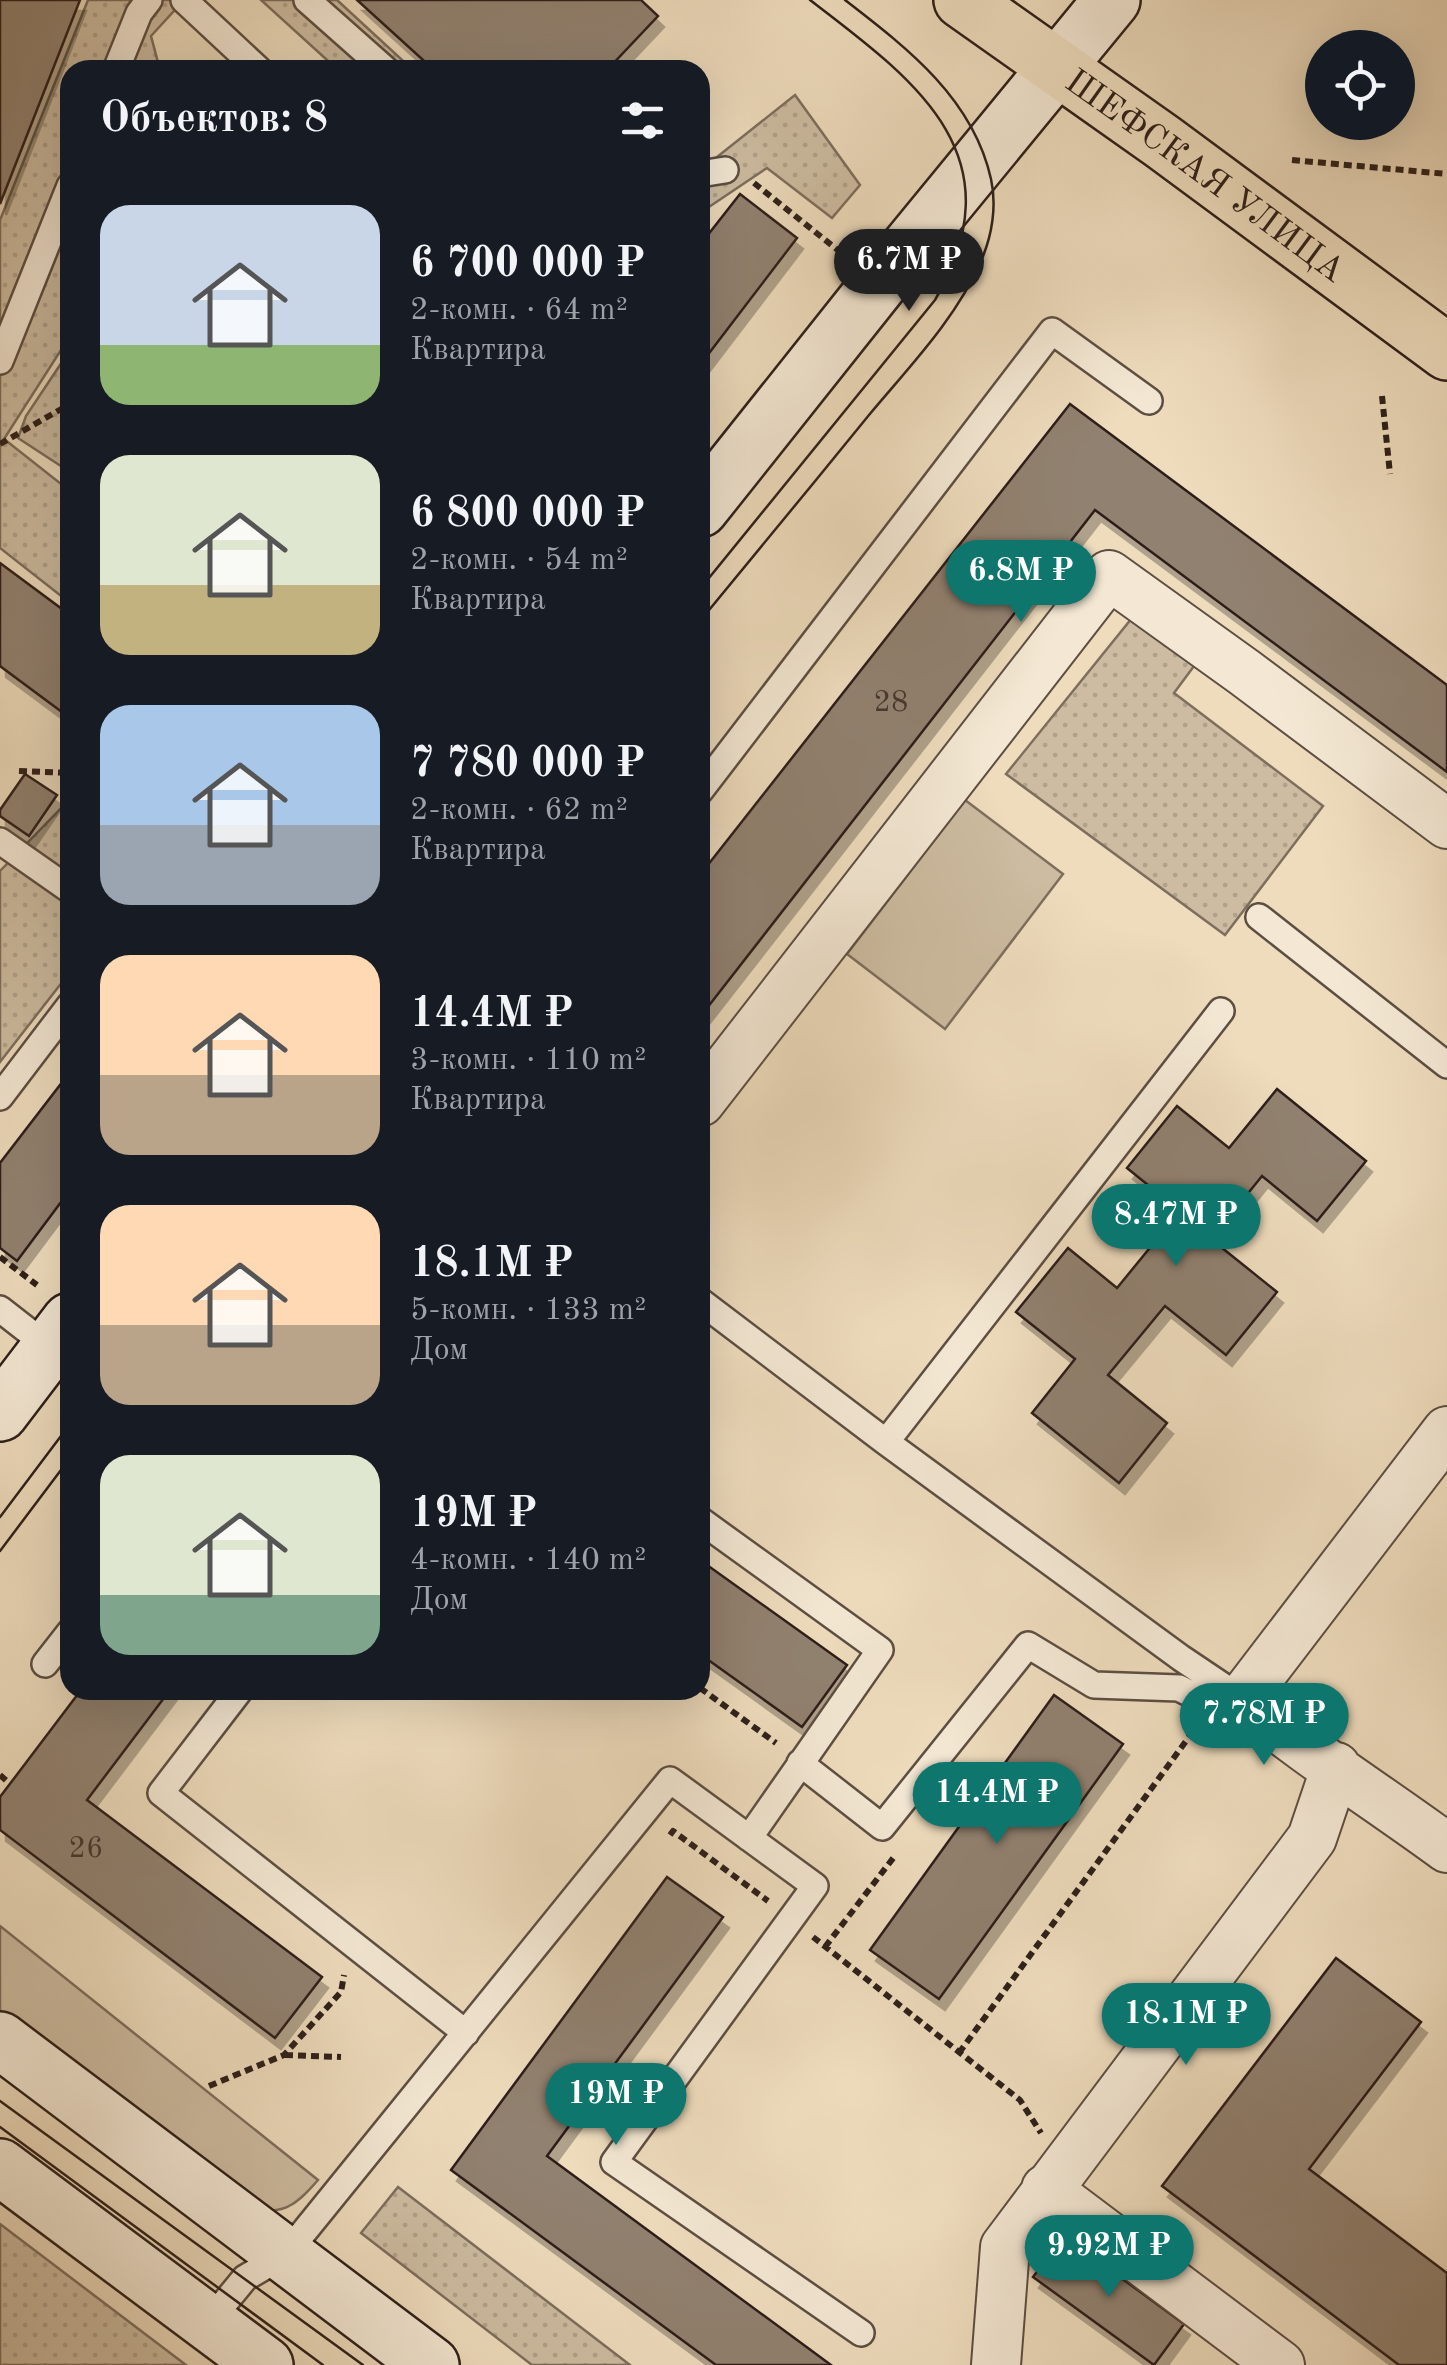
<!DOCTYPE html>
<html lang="ru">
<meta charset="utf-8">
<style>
:root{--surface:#171b24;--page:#242831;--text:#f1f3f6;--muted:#9ea1a6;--accent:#0f766e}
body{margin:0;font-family:"Old Standard TT",serif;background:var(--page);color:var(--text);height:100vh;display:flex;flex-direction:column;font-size:38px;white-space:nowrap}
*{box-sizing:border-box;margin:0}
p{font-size:32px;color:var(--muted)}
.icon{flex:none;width:55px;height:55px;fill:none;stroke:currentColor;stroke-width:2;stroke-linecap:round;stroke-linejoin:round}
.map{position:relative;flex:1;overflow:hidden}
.sheet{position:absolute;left:60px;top:60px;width:650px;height:1640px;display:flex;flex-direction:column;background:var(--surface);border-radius:30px;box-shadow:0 10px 40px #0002}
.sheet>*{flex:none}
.controls{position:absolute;left:1305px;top:30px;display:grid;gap:20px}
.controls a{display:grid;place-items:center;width:110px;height:110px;border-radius:50%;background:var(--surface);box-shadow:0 10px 40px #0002;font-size:50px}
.price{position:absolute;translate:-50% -85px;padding:0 22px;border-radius:35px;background:var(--accent);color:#fff;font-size:32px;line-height:65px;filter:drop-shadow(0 2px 5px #0008)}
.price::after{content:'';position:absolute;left:50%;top:60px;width:30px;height:22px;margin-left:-15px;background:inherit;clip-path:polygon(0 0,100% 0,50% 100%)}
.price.on{background:#222;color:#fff}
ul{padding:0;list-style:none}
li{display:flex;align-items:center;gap:30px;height:250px;padding:0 40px}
li span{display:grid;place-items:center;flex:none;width:280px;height:200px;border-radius:30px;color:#555}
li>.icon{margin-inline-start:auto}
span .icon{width:120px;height:120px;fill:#fffc;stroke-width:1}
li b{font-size:42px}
h2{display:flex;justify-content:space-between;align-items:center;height:120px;padding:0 40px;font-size:42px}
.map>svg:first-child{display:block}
.grass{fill:#cdbca1;stroke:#7d6e5e;stroke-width:2.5}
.park{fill:url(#park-dots);stroke:#7d6e5e;stroke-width:2.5}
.building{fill:#91816f;stroke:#2d1f1a;stroke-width:2.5;filter:url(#shadow)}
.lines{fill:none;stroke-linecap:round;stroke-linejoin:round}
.service-casing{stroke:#5d4e43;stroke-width:30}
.minor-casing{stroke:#5d4e43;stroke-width:52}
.secondary-casing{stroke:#2d1f1a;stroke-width:60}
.primary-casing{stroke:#2d1f1a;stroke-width:60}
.path{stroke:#2d1f1a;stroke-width:6;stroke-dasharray:8 5;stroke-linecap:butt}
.service{stroke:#f4e8d4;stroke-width:25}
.minor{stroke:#f4e8d4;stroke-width:48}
.secondary{stroke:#f4e8d4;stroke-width:55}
.primary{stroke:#eedcbd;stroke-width:55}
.tram{stroke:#2d1f1a;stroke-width:2.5}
.labels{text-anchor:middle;stroke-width:9;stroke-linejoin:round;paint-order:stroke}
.number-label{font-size:30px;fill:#46382f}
.street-label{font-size:35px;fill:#2d1f1a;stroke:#f4e8d4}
</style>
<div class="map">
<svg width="1447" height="2365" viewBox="0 0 1447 2365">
<defs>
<pattern id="park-dots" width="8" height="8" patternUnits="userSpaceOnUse" patternTransform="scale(2.5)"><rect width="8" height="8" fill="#cdbca1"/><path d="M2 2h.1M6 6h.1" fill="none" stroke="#b0a18a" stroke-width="1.8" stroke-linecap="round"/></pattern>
<filter id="shadow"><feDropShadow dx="6" dy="11" stdDeviation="0" flood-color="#0004"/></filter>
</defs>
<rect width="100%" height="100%" fill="#eedcbd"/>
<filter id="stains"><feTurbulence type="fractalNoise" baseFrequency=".002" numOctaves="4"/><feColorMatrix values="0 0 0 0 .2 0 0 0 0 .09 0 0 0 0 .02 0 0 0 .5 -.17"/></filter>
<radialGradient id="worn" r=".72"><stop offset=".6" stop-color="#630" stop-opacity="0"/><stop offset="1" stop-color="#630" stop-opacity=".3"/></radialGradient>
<path class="grass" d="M 965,800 L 1063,874 L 945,1029 L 847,954 Z
M 0,1926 L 318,2180 C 293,2209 284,2213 246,2211 L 0,2015 Z"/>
<path class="park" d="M 88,0 L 184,0 L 151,36 L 160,70 L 70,70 L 70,336 L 4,439 L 70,491 L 70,603 L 0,548 L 0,220 Z
M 261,0 L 337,0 L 413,70 L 338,70 Z
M 795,95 L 860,185 L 832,218 L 767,168 L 700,213 L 700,166 L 712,161 Z
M 70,350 L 70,472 L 18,438 L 26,416 Z
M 1132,618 L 1197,662 L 1174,693 L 1323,806 L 1225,935 L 1006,774 Z
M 70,799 L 70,972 L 0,1062 L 0,871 Z
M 398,2187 L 630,2365 L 532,2365 L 361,2233 Z
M 0,2224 L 186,2365 L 0,2365 Z"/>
<path class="building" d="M 0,0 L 80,0 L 0,204 Z
M 357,0 L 641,0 L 658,16 L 607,70 L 434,70 Z
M 740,194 L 797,238 L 700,365 L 700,245 Z
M 1070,404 L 1447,685 L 1447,772 L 1095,510 L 700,1017 L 700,875 Z
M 0,563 L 70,615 L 70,718 L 0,666 Z
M 25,774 L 57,795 L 29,836 L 0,816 L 0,810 Z
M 70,1072 L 70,1190 L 17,1261 L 0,1248 L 0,1163 Z
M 1277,1089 L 1366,1161 L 1317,1221 L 1262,1176 L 1211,1239 L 1277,1292 L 1226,1355 L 1165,1306 L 1108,1375 L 1167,1423 L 1119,1483 L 1032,1413 L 1075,1359 L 1016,1312 L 1068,1248 L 1117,1288 L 1180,1211 L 1127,1168 L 1177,1106 L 1229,1148 Z
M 700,1560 L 847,1665 L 802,1727 L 700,1654 Z
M 81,1690 L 170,1690 L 87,1800 L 322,1977 L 275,2038 L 0,1830 L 0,1797 Z
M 1054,1695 L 1123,1744 L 939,1999 L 870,1950 Z
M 667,1877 L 723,1917 L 547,2156 L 831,2365 L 716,2365 L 451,2170 Z
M 1336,1958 L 1421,2022 L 1309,2169 L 1447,2273 L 1447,2365 L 1399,2365 L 1162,2186 Z
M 1064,2236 L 1184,2324 L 1154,2365 L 1033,2277 Z"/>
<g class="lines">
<defs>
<path id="service" d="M 184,0 L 259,70
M 307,0 L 386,70
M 116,70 L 139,13 L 149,0
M 700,174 L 725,170
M 0,361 L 70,186
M 700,791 L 1052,331 L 1149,401
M 0,841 L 70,890
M 1259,917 L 1447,1065
M 0,1097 L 70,1005
M 700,1301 L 886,1442 L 1181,1658 L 1242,1699
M 0,1309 L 50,1348
M 886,1442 L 1221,1011
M 700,1520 L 880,1650 L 749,1838
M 45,1664 L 70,1632
M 240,1690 L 161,1793 L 466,2033
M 800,1763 L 882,1827 L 1028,1645 L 1094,1685 L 1179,1688 L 1213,1705 L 1242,1699
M 208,2323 L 245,2278 L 286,2254 L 670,1780 L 815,1886 L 614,2162 L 861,2333"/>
<path id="minor" d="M 700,1102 L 1109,575 L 1244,672 L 1447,824
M 1447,1431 L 1242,1699 C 1307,1753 1379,1798 1447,1848
M 1046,2189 L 1280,2365
M 996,2365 L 1005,2247 L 1312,1838 L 1336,1767"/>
<path id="secondary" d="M 700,509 L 879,284 L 1112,0
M 0,1413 L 70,1321
M 0,2040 L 431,2365
M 0,2167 L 265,2365"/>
<g id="primary">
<path id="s1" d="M 962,0 L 1163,142 L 1447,352"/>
</g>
</defs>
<use href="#service" class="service-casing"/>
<use href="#minor" class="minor-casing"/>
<use href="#secondary" class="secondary-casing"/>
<use href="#primary" class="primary-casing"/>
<path class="path" d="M 1292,160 L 1447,174
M 754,183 L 839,251
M 1382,396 L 1390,474
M 0,444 L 70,404
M 19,771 L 70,773
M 0,1257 L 37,1285
M 700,1688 L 776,1743
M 0,1775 L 10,1784
M 670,1835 L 673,1831 L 768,1901
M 813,1937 L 1020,2100 L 1041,2133
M 825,1947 L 894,1857
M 959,2053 L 1194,1730
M 285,2055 L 341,2057
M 209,2086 L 284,2055 L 341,1992 L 344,1975"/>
<use href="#service" class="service"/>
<use href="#minor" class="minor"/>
<use href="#secondary" class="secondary"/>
<use href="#primary" class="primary"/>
<path class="tram" d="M 700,589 L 935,300 C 1019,155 916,81 810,0
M 700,621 C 756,553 813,484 869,415 C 909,367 956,319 981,261 C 992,236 997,206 991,179 C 973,98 907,48 845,0
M 0,1517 L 70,1424
M 0,1551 L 70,1458
M 0,2101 L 363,2365
M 0,2127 L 323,2365"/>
</g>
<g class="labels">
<g class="number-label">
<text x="891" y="711">28</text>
<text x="86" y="1857">26</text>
</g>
<g class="street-label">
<text dy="12" stroke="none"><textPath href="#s1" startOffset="300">ШЕФСКАЯ УЛИЦА</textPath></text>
</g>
</g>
<rect width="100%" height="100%" filter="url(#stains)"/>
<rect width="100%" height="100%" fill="url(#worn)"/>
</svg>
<div class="controls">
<a><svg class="icon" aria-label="locate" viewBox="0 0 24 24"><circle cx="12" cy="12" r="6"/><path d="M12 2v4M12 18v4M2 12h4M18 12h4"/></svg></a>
</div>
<b class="price on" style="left:909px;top:314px">6.7M ₽</b>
<b class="price" style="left:1021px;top:625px">6.8M ₽</b>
<b class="price" style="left:1176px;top:1269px">8.47M ₽</b>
<b class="price" style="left:1264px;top:1768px">7.78M ₽</b>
<b class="price" style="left:997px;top:1847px">14.4M ₽</b>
<b class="price" style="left:1186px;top:2068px">18.1M ₽</b>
<b class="price" style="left:616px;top:2148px">19M ₽</b>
<b class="price" style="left:1109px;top:2300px">9.92M ₽</b>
<section class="sheet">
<h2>Объектов: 8<svg class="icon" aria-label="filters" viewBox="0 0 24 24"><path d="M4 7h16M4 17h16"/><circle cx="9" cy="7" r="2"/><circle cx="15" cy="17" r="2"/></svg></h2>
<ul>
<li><span style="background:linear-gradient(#c9d6e8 70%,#8fb573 0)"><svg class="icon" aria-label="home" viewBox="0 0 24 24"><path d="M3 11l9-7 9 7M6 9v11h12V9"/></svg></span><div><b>6 700 000 ₽</b><p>2-комн. · 64 m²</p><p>Квартира</p></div></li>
<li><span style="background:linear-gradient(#dfe7d0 65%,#c2b280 0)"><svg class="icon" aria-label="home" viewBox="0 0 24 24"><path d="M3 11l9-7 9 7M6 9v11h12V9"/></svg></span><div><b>6 800 000 ₽</b><p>2-комн. · 54 m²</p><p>Квартира</p></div></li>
<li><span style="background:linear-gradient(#a9c7e8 60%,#9aa5b1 0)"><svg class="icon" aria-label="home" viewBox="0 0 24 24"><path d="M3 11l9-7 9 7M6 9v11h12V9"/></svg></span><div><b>7 780 000 ₽</b><p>2-комн. · 62 m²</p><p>Квартира</p></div></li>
<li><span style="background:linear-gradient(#ffd9b3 60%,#b9a48a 0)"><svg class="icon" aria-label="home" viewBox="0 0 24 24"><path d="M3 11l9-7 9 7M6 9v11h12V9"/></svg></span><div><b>14.4M ₽</b><p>3-комн. · 110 m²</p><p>Квартира</p></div></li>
<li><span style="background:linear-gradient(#ffd9b3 60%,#b9a48a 0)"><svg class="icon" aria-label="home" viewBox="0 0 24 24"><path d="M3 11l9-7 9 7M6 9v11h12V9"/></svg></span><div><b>18.1M ₽</b><p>5-комн. · 133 m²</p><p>Дом</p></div></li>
<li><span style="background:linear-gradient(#dfe7d0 70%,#7fa58c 0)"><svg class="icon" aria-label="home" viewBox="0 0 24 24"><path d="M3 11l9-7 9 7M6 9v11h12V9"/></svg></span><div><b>19M ₽</b><p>4-комн. · 140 m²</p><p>Дом</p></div></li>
</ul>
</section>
</div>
